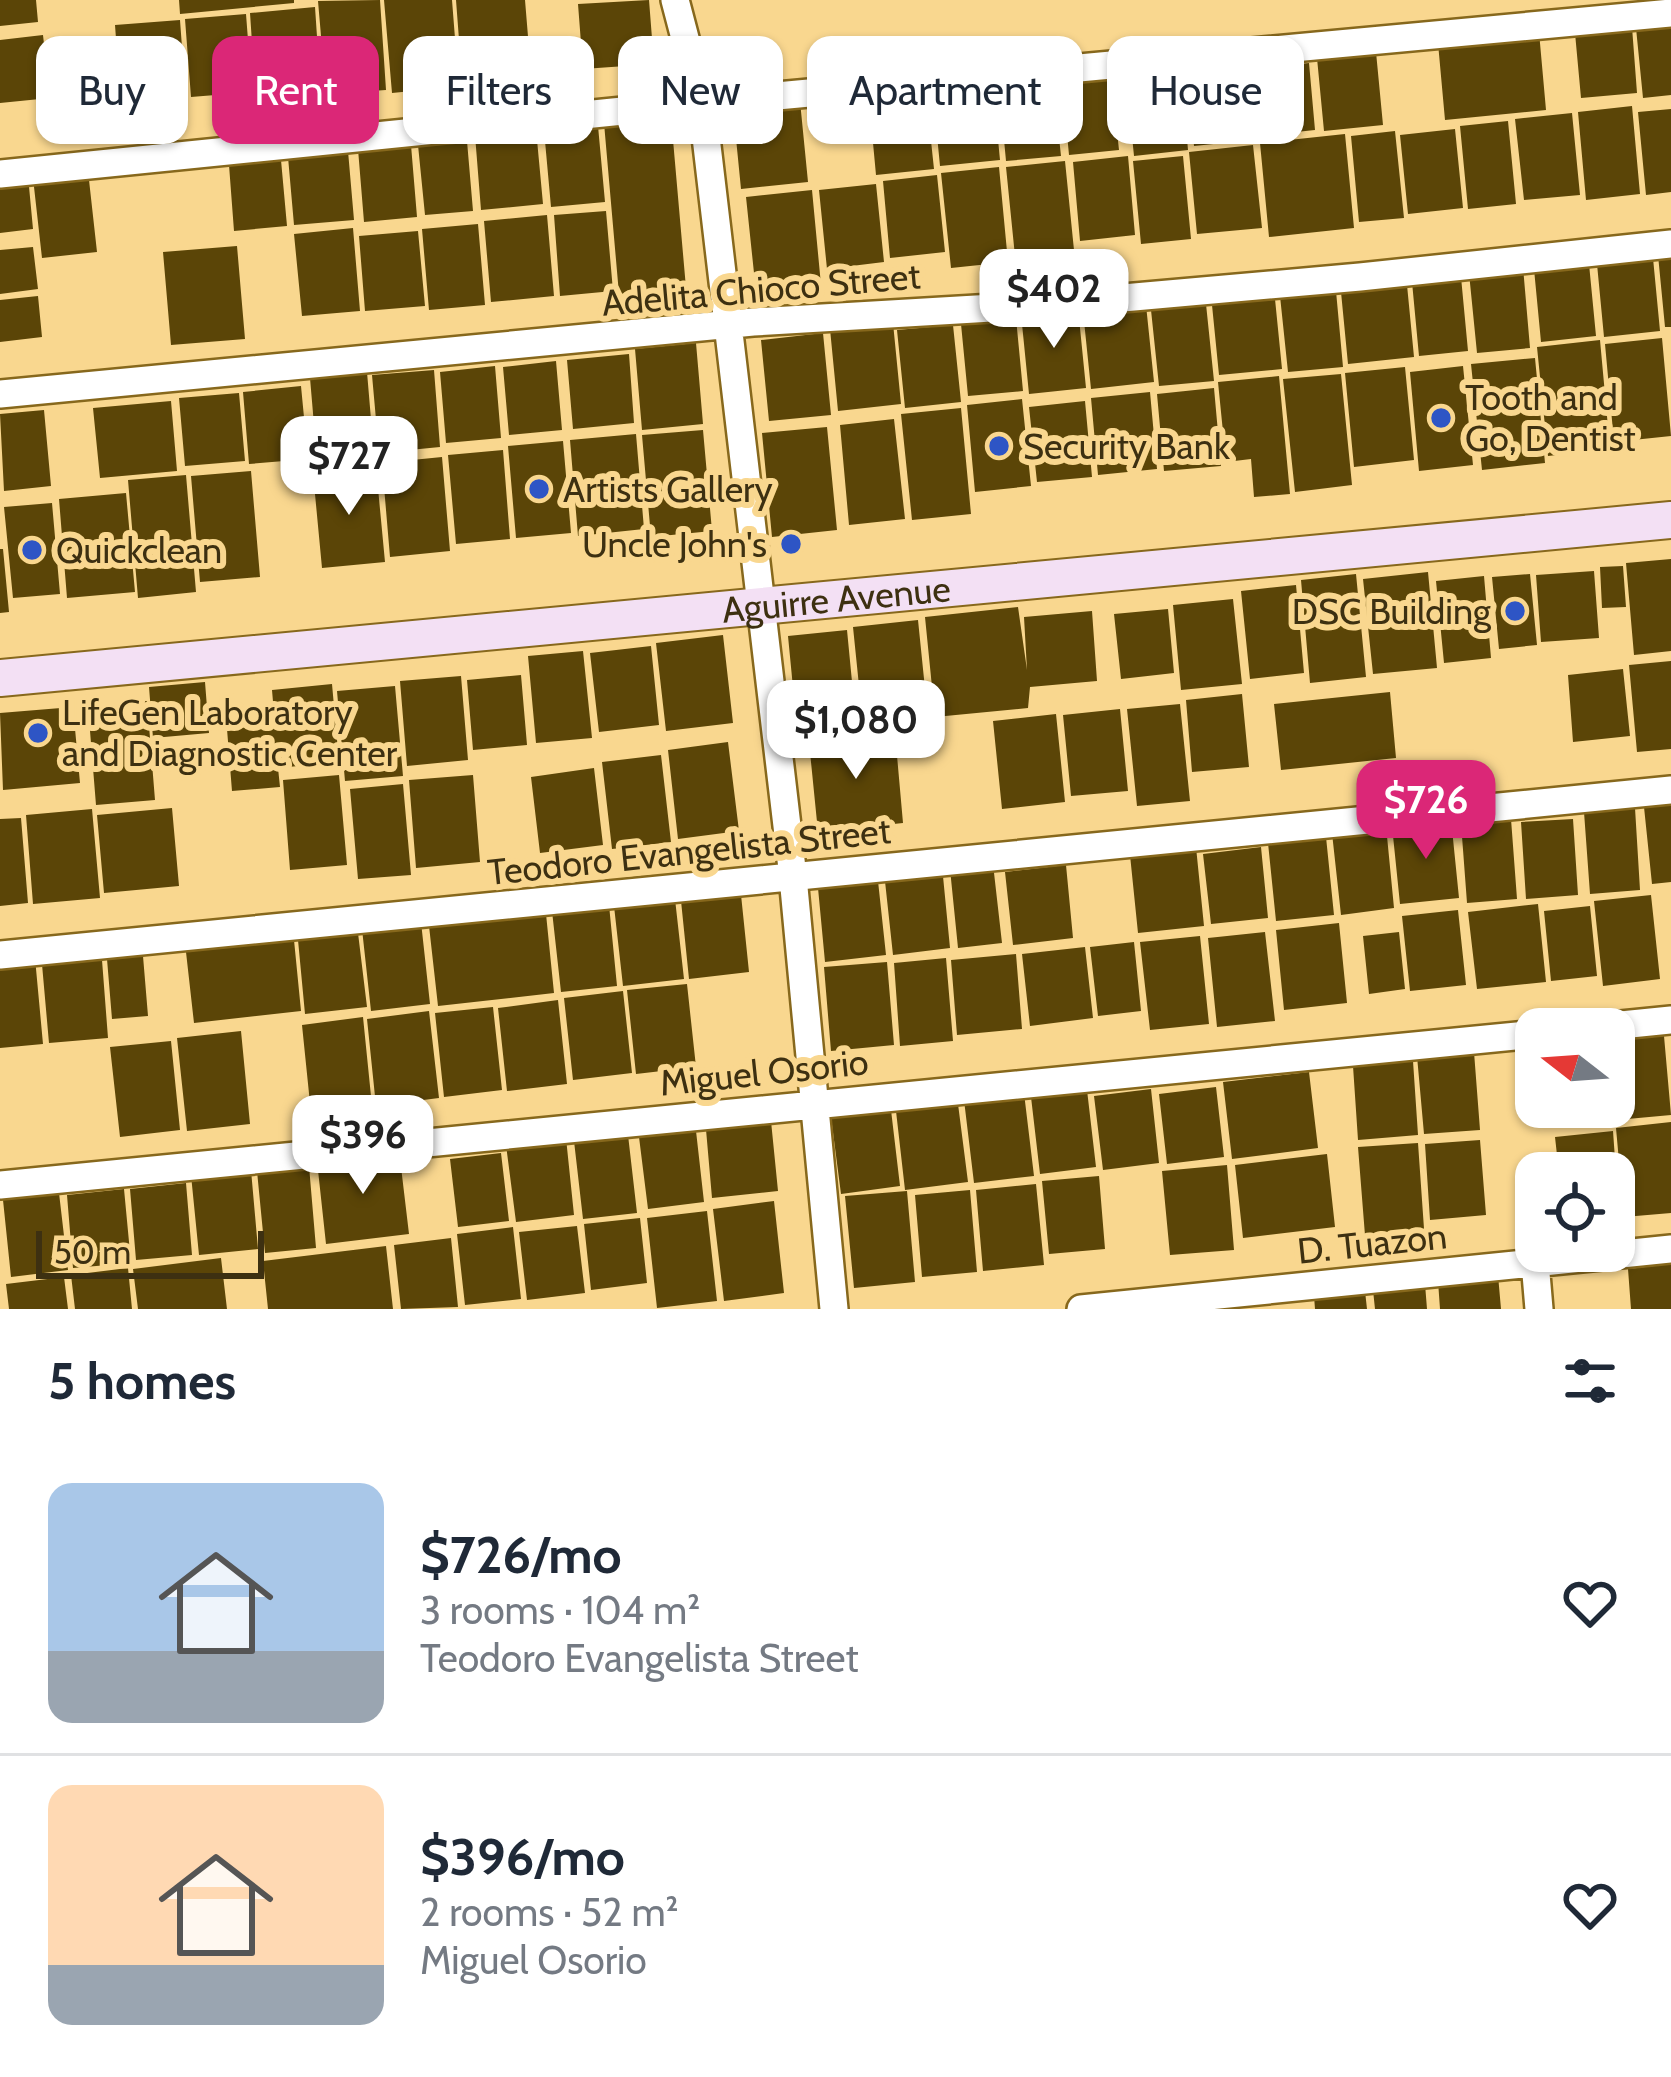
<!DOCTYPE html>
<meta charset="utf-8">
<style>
:root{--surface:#fff;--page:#f2f2f3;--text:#1f2937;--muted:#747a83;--line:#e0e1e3;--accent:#db2777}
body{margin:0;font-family:Cabin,sans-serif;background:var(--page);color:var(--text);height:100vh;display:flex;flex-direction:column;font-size:45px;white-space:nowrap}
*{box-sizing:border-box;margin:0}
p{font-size:39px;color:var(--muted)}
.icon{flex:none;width:66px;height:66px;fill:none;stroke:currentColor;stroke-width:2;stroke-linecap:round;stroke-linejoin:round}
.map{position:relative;height:1309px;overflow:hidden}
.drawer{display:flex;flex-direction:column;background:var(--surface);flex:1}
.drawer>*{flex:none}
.guide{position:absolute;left:36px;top:36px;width:1599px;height:108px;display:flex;gap:24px}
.needle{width:78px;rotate:287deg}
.controls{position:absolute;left:1515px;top:1008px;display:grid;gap:24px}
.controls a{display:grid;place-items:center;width:120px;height:120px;border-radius:24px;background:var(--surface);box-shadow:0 3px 9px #0004;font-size:60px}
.scale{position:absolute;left:36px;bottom:30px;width:228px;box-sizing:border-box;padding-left:12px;border:6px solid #3d3011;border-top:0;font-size:33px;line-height:42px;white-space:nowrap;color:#3d3011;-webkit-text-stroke:9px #f9d78f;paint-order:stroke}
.price{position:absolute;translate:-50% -102px;padding:0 27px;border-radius:24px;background:#fff;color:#222;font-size:39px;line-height:78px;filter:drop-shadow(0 3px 6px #0008)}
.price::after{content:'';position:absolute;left:50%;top:72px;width:36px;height:27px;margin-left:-18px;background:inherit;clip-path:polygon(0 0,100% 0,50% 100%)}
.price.current{background:var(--accent);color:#fff}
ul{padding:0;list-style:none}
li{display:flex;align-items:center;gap:36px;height:300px;padding:0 48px}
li+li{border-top:3px solid var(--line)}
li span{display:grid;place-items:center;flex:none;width:336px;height:240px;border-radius:24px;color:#555}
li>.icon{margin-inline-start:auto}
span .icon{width:144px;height:144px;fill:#fffc;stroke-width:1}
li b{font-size:51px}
h2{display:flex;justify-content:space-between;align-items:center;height:144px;padding:0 48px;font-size:51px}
.pill{padding:0 42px;border-radius:24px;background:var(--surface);box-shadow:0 3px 9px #0004;font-size:42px;line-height:108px}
.pill.current{background:var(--accent);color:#fff}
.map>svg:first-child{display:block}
.building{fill:#5b4507}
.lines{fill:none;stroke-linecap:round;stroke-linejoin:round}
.street-casing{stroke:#87681c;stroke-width:32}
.secondary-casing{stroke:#87681c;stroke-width:40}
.street{stroke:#fff;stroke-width:27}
.secondary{stroke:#f3e0f4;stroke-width:36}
.poi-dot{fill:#2e55c5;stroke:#f9d78f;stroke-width:4.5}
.labels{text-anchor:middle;stroke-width:12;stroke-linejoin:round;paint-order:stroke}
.street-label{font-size:36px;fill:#3d3011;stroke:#f9d78f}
.poi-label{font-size:36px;fill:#3d3011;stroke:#f9d78f;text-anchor:start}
</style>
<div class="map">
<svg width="1671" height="1309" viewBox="0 0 1671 1309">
<rect width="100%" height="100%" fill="#f9d78f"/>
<path class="building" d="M 0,0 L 36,0 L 38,22 L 0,26 Z
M 179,0 L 294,0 L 294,3 L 180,14 Z
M 380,0 L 386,90 L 326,94 L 318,1 Z
M 384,0 L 452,0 L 457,64 L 430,66 L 432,89 L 392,93 Z
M 456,0 L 525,0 L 531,73 L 462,79 Z
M 649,0 L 654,64 L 583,69 L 578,4 Z
M 315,7 L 320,81 L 255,87 L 250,13 Z
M 246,14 L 252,92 L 191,97 L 185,19 Z
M 180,20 L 186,102 L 121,107 L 115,25 Z
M 1671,25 L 1671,95 L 1643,98 L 1636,28 Z
M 1632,27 L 1637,93 L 1581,98 L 1575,33 Z
M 1539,32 L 1546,110 L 1445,120 L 1438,43 Z
M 43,35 L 50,98 L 0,103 L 0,40 Z
M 1376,52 L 1383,125 L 1324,131 L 1317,58 Z
M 1309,63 L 1315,130 L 1259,136 L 1253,69 Z
M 1245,65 L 1252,140 L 1194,146 L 1187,71 Z
M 1181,71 L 1188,150 L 1134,156 L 1126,76 Z
M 1111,76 L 1119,150 L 1069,155 L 1062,81 Z
M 1053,81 L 1061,156 L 1006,161 L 999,86 Z
M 993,88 L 1000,160 L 940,166 L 933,94 Z
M 926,94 L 934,169 L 876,175 L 869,100 Z
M 800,101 L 808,182 L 741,189 L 733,108 Z
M 1632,106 L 1640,194 L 1586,200 L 1578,112 Z
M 1671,109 L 1671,192 L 1646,195 L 1638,112 Z
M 1572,113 L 1580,195 L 1524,200 L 1515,119 Z
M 671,117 L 686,288 L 619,294 L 604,123 Z
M 1508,121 L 1516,204 L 1468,209 L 1460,126 Z
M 598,126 L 605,202 L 551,207 L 544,130 Z
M 536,129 L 543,204 L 481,210 L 475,135 Z
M 1455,129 L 1463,208 L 1408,214 L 1400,135 Z
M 1395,131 L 1404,218 L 1359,222 L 1351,136 Z
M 1345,134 L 1354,228 L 1269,237 L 1260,143 Z
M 467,141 L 473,211 L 425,215 L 418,145 Z
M 411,145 L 417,217 L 364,222 L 358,149 Z
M 1253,145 L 1262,228 L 1197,234 L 1189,152 Z
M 348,151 L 354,220 L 294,225 L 288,157 Z
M 1128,156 L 1135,235 L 1080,241 L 1073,162 Z
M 1183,156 L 1191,239 L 1141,244 L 1133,161 Z
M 281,160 L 287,226 L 234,231 L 229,165 Z
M 1065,161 L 1075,260 L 1016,266 L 1006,167 Z
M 999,167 L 1008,262 L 951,268 L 941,173 Z
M 88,171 L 97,252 L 42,258 L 33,178 Z
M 937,175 L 945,252 L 890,258 L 883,181 Z
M 28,176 L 33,229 L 0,233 L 0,180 Z
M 876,184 L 884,262 L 827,269 L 819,190 Z
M 812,190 L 821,285 L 756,292 L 746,197 Z
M 606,211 L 613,291 L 560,296 L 554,215 Z
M 547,215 L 554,296 L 491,302 L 484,221 Z
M 478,224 L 485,305 L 429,310 L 422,229 Z
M 353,228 L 360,311 L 302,316 L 294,234 Z
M 418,231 L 425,306 L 365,311 L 359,236 Z
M 237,246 L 245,339 L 171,345 L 163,252 Z
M 33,247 L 38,289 L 0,294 L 0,250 Z
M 1671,253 L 1671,327 L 1665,327 L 1658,255 Z
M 1653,258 L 1660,331 L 1604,337 L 1597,264 Z
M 1589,264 L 1596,336 L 1541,342 L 1534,269 Z
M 1523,267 L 1530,348 L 1477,353 L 1469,273 Z
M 1461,277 L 1468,351 L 1419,356 L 1412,282 Z
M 1407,285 L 1414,357 L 1348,364 L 1341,292 Z
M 1274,289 L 1282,369 L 1219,375 L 1211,295 Z
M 1336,291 L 1343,367 L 1288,372 L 1280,296 Z
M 38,296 L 42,337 L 0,342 L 0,300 Z
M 1206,304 L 1214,381 L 1159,386 L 1151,310 Z
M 1146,305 L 1154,382 L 1091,389 L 1083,311 Z
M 1078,308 L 1086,388 L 1029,394 L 1021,314 Z
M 1016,318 L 1023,391 L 968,396 L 961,324 Z
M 893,323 L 901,404 L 838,411 L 830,329 Z
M 953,325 L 961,402 L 905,408 L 897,330 Z
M 823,333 L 831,415 L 769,421 L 761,340 Z
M 1662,338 L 1671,436 L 1614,442 L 1605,344 Z
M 1600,340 L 1610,449 L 1548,456 L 1537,347 Z
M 696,343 L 703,424 L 642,430 L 635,349 Z
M 629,354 L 634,423 L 573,429 L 567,360 Z
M 1535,358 L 1545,463 L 1482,470 L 1471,364 Z
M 556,361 L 562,430 L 509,435 L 503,367 Z
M 495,366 L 501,438 L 446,443 L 440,372 Z
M 1463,366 L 1473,465 L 1419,471 L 1410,372 Z
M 1405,367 L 1414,460 L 1354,467 L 1345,373 Z
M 434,370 L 440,447 L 379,453 L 372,375 Z
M 367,372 L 374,455 L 317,460 L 310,378 Z
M 1341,374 L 1352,485 L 1295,492 L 1283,379 Z
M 1279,376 L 1290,494 L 1254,497 L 1251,459 L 1226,462 L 1218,382 Z
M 301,386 L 308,459 L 249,464 L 243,392 Z
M 1214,388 L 1221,466 L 1164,471 L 1157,394 Z
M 1150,392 L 1157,469 L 1098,475 L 1091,398 Z
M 239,393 L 245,461 L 185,466 L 179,398 Z
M 1022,399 L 1031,486 L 975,492 L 967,405 Z
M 171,401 L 177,471 L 100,478 L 93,408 Z
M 1085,401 L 1092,477 L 1037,482 L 1029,407 Z
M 961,408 L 971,514 L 912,520 L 901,414 Z
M 44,410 L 51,486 L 4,491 L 0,414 Z
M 894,419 L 905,519 L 849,525 L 840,425 Z
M 827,427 L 837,530 L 772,537 L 762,433 Z
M 703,430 L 712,531 L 651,537 L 642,435 Z
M 636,434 L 644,529 L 578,536 L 570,440 Z
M 563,441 L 571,533 L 516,538 L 508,446 Z
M 503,450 L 510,539 L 456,544 L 448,455 Z
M 442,457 L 450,551 L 390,557 L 382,463 Z
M 376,467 L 385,562 L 322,568 L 313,473 Z
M 251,471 L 260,577 L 200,582 L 191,476 Z
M 186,475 L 196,592 L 138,598 L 128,480 Z
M 126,493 L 135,592 L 67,598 L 59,499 Z
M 52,503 L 60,594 L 13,598 L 4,507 Z
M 0,549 L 3,549 L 9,612 L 0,613 Z
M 1671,559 L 1671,651 L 1634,655 L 1626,563 Z
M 1623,566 L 1626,607 L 1602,608 L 1600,567 Z
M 1594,571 L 1599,638 L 1541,642 L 1536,575 Z
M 1428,572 L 1437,668 L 1373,674 L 1363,579 Z
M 1356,574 L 1366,677 L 1310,683 L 1301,580 Z
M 1530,574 L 1537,645 L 1499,649 L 1492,577 Z
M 1484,576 L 1491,658 L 1444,663 L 1436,581 Z
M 1296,585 L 1304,673 L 1250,679 L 1241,591 Z
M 1233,599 L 1242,684 L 1181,690 L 1173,605 Z
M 1018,607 L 1027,670 L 1024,617 L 1092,611 L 1097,681 L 1030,687 L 1028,708 L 935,717 L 925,617 Z
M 1168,609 L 1174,673 L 1121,679 L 1114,614 Z
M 918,620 L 928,718 L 863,725 L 853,627 Z
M 847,630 L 856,723 L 797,729 L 788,636 Z
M 723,635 L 733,723 L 666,731 L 656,643 Z
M 651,646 L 659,725 L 599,732 L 590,653 Z
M 583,651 L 592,738 L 536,743 L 528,656 Z
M 1671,661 L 1671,749 L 1637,752 L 1629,665 Z
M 1623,669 L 1630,736 L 1573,742 L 1568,675 Z
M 521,675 L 527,745 L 473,750 L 467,680 Z
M 461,676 L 468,760 L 407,766 L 400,681 Z
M 205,682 L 209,733 L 153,738 L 149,687 Z
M 332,684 L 339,762 L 278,768 L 280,787 L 232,791 L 227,729 L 275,725 L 272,690 Z
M 395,686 L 403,776 L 345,781 L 337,691 Z
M 1390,692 L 1396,758 L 1281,770 L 1274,704 Z
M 1242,694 L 1249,767 L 1192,772 L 1186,700 Z
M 147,701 L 155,800 L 96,805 L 88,706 Z
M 1180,704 L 1190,801 L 1137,806 L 1127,709 Z
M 73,707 L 80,783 L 3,790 L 0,713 Z
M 1120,709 L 1128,791 L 1071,796 L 1063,715 Z
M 1056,714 L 1065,802 L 1002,809 L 993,721 Z
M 895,733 L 903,823 L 818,832 L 809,742 Z
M 728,742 L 739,831 L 678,839 L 668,750 Z
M 661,755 L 671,842 L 612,849 L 602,762 Z
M 594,768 L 603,845 L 540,853 L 531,777 Z
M 339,775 L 347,865 L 290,870 L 283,780 Z
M 473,775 L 480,862 L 416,868 L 409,780 Z
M 403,784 L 411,875 L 358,879 L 350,789 Z
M 1671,804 L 1671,882 L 1652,884 L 1644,807 Z
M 172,808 L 179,886 L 104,893 L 97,815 Z
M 1635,808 L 1640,890 L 1590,894 L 1584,812 Z
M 92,809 L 100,898 L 33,904 L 26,815 Z
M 21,818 L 28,903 L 0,906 L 0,819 Z
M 1451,819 L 1459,898 L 1400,904 L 1392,826 Z
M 1511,819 L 1517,899 L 1467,903 L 1461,823 Z
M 1573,819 L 1578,895 L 1526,899 L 1521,822 Z
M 1386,826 L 1394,908 L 1341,915 L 1332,833 Z
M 1326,837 L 1334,915 L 1276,921 L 1268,843 Z
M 1196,847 L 1204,926 L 1138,933 L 1130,855 Z
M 1261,847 L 1268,918 L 1211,924 L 1203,854 Z
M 993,864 L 1002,943 L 958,948 L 950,869 Z
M 1066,865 L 1073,938 L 1013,945 L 1005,872 Z
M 942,866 L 950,948 L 893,955 L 884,872 Z
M 878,881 L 886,955 L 825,962 L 818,888 Z
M 740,885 L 749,972 L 689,979 L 680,891 Z
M 1651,895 L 1660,979 L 1603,986 L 1594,901 Z
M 675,899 L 684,979 L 623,986 L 614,906 Z
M 545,904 L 554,993 L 438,1006 L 428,917 Z
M 1538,904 L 1546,982 L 1477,989 L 1468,912 Z
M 609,905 L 617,986 L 561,992 L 552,911 Z
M 1590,906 L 1597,976 L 1551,981 L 1544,911 Z
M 1458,910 L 1466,985 L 1410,991 L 1402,916 Z
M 421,922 L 430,1004 L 371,1011 L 362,929 Z
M 1339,923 L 1347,1003 L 1284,1010 L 1276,930 Z
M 1265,932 L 1275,1021 L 1217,1027 L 1208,938 Z
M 1399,932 L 1405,989 L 1369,994 L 1363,936 Z
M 358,933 L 367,1007 L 305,1014 L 298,940 Z
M 1200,936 L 1209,1024 L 1150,1030 L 1140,942 Z
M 294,940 L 301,1011 L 194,1023 L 186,952 Z
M 1134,942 L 1141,1011 L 1098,1016 L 1090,947 Z
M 101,947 L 108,1038 L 49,1043 L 41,953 Z
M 1085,947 L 1093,1018 L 1030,1026 L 1022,954 Z
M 1016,954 L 1022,1029 L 957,1035 L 951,960 Z
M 143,956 L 148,1016 L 112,1019 L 107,959 Z
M 35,958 L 43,1044 L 0,1048 L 0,962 Z
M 946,958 L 953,1041 L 900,1046 L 894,963 Z
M 887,962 L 894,1045 L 831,1051 L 824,967 Z
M 687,984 L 696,1067 L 636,1074 L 627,990 Z
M 623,991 L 632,1073 L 573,1080 L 564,998 Z
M 558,1000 L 567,1084 L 507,1091 L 498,1008 Z
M 493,1007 L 502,1090 L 444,1097 L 435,1013 Z
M 429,1011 L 439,1098 L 376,1106 L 367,1019 Z
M 363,1017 L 372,1106 L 311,1113 L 302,1025 Z
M 241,1031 L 250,1124 L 187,1131 L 177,1038 Z
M 1664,1036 L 1671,1115 L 1551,1126 L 1549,1107 L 1614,1107 L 1614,1041 Z
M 171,1041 L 180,1130 L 120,1137 L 110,1047 Z
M 1474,1052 L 1480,1130 L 1424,1134 L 1417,1056 Z
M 1413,1061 L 1418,1135 L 1358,1140 L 1353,1066 Z
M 1309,1072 L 1318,1148 L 1232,1159 L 1223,1082 Z
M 1216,1087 L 1224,1157 L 1167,1164 L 1159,1094 Z
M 1151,1089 L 1159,1163 L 1103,1170 L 1094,1096 Z
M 1087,1090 L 1096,1167 L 1040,1174 L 1031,1097 Z
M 1024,1093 L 1034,1176 L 974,1183 L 964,1100 Z
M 958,1104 L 968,1182 L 905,1190 L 896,1111 Z
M 891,1110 L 900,1186 L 841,1194 L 831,1117 Z
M 770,1111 L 778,1191 L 712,1198 L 705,1118 Z
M 695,1122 L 704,1202 L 648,1209 L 638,1129 Z
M 1671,1122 L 1671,1213 L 1624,1217 L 1616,1128 Z
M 1613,1131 L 1616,1173 L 1559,1173 L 1555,1137 Z
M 628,1135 L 637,1213 L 583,1219 L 574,1141 Z
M 566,1138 L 574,1215 L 516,1222 L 506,1145 Z
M 1480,1140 L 1486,1215 L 1430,1220 L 1425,1144 Z
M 1418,1143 L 1425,1243 L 1366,1248 L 1358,1147 Z
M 399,1150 L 409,1234 L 326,1244 L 317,1161 Z
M 501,1153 L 509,1221 L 458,1227 L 450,1159 Z
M 1327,1154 L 1335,1227 L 1243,1238 L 1235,1165 Z
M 1227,1165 L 1234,1250 L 1170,1255 L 1162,1171 Z
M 309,1166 L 316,1248 L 265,1253 L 257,1171 Z
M 251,1170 L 258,1249 L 199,1255 L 191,1175 Z
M 1099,1176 L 1105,1249 L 1049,1254 L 1042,1181 Z
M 186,1183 L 192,1255 L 136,1260 L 130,1189 Z
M 1036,1184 L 1044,1265 L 983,1271 L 976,1190 Z
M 124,1189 L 131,1263 L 73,1268 L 67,1195 Z
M 970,1190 L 977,1272 L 922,1277 L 915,1195 Z
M 907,1191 L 915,1282 L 854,1288 L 845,1196 Z
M 59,1193 L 68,1270 L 11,1277 L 3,1200 Z
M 774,1201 L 784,1293 L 724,1301 L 713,1209 Z
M 707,1211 L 717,1301 L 657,1308 L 647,1218 Z
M 640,1218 L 647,1283 L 591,1290 L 584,1224 Z
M 577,1226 L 585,1293 L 527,1300 L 519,1232 Z
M 513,1227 L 521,1299 L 465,1305 L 457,1234 Z
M 451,1238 L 458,1307 L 401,1309 L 394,1245 Z
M 386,1246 L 393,1309 L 268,1309 L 263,1261 Z
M 221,1258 L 227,1309 L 138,1309 L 133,1269 Z
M 1671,1264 L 1671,1309 L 1631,1309 L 1628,1269 Z
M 128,1268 L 132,1309 L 75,1309 L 71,1275 Z
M 1498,1275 L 1501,1309 L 1440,1309 L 1438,1281 Z
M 64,1277 L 68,1309 L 9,1309 L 6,1284 Z
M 1425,1284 L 1427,1309 L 1375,1309 L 1373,1290 Z
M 1365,1291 L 1367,1309 L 1315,1309 L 1314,1296 Z"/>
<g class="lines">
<defs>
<path id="street" d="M 675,0 L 702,103 L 793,877 L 834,1309
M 0,174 L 702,103 L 1671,13
M 0,394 L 753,322 L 1044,305 L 1360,277 L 1671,244
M 0,955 L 1671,790
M 1581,1029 L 1671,1020
M 0,1185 L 1536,1034
M 1535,1262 L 1539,1309
M 1081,1309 L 1671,1249"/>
<g id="secondary">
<path id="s1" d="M 0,678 L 1671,520"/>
</g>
</defs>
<use href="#street" class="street-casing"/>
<use href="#secondary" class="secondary-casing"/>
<use href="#street" class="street"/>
<use href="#secondary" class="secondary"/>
</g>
<g class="poi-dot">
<circle cx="1441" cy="418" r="12"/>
<circle cx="999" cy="446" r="12"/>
<circle cx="539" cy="489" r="12"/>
<circle cx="791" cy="544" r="12"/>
<circle cx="32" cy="550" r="12"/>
<circle cx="1515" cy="611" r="12"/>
<circle cx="38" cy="733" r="12"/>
</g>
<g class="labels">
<g class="street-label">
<text transform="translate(761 289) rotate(-5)" y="13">Adelita Chioco Street</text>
<text dy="13" stroke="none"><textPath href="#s1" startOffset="840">Aguirre Avenue</textPath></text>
<text transform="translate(689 851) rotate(-6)" y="13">Teodoro Evangelista Street</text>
<text transform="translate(764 1072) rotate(-6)" y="13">Miguel Osorio</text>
<text transform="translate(1372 1243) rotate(-6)" y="13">D. Tuazon</text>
</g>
<g class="poi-label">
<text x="1465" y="410">Tooth and<tspan x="1465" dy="41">Go, Dentist</tspan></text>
<text x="1023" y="459">Security Bank</text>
<text x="563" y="502">Artists Gallery</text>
<text x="767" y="557" text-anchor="end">Uncle John's</text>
<text x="56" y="563">Quickclean</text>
<text x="1491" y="624" text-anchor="end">DSC Building</text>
<text x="62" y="725">LifeGen Laboratory<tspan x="62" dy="41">and Diagnostic Center</tspan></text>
</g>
</g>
</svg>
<div class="controls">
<a><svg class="needle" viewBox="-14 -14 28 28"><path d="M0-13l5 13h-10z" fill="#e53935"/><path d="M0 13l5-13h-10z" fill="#747a83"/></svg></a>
<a><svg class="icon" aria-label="locate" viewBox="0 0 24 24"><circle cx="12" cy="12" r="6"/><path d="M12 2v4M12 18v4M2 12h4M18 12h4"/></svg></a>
</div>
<div class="scale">50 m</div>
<b class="price" style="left:1054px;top:351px">$402</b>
<b class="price" style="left:349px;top:518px">$727</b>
<b class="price" style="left:856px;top:782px">$1,080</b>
<b class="price current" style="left:1426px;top:862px">$726</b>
<b class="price" style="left:363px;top:1197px">$396</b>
<div class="guide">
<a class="pill">Buy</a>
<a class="pill current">Rent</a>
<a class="pill">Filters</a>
<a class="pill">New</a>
<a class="pill">Apartment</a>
<a class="pill">House</a>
</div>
</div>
<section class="drawer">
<h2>5 homes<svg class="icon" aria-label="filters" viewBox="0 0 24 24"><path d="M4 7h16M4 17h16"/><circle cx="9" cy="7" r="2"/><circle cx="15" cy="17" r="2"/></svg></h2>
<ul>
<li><span style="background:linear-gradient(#a9c7e8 70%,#9aa5b1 0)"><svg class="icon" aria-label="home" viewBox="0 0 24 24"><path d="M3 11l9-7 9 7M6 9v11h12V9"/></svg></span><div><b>$726/mo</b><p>3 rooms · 104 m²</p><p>Teodoro Evangelista Street</p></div><svg class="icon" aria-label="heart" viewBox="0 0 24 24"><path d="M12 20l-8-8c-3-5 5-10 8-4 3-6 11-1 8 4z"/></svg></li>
<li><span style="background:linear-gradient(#ffd9b3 75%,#9aa5b1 0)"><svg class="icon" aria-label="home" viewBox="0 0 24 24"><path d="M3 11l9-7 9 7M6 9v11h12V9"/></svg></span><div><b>$396/mo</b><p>2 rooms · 52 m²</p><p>Miguel Osorio</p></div><svg class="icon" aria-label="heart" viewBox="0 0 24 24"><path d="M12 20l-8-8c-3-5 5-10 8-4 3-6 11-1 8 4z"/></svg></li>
</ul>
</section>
